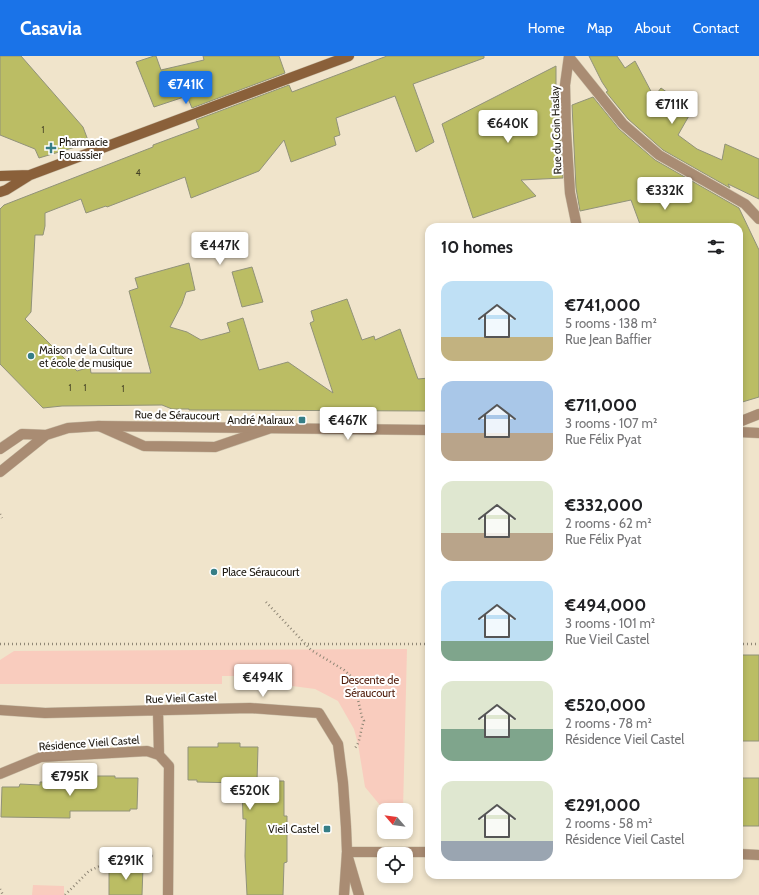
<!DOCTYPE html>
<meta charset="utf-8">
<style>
:root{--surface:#fff;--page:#f2f2f2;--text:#202124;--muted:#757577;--accent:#1a73e8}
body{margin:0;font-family:Cabin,sans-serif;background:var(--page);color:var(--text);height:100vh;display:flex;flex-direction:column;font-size:15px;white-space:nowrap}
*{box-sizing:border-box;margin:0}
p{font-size:13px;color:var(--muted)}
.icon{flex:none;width:22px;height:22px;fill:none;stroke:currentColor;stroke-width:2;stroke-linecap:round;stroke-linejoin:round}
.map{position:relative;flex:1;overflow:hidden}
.drawer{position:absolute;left:425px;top:167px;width:318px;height:656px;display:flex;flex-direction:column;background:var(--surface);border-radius:12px;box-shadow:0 2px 6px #0003}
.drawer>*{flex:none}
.needle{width:26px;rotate:298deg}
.tools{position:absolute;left:377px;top:747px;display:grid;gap:8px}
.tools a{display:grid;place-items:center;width:36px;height:36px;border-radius:8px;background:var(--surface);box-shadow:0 2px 6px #0003;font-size:20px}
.price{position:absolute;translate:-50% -34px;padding:0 9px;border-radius:4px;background:#fff;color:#222;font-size:13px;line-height:26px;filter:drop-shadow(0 1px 2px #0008)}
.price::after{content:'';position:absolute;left:50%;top:24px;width:12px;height:9px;margin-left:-6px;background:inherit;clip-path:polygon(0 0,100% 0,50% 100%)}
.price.selected{background:var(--accent);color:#fff}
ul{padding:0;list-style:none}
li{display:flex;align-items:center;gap:12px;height:100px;padding:0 16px}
li span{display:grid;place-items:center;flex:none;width:112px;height:80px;border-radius:12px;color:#555}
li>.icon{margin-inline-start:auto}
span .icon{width:48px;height:48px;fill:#fffc;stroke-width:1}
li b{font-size:17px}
h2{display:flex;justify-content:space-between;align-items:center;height:48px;padding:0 16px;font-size:17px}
header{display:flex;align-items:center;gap:24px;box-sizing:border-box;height:56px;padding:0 20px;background:var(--accent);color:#fff}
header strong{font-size:19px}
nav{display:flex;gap:22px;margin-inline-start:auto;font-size:14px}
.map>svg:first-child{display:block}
.green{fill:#f9ccbe}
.building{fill:#bbbd64;stroke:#919279}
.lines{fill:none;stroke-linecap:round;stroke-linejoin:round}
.service-casing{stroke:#cabfa9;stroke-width:11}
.minor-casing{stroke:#cabfa9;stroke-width:11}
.secondary-casing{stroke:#cabfa9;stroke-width:11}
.path{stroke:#908776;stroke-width:2.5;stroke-dasharray:1 3;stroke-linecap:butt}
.service{stroke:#a98c73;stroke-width:10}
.minor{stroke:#a98c73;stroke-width:10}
.secondary{stroke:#8a603a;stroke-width:10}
.poi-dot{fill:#367e86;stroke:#fff;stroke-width:1.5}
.labels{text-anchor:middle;stroke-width:4;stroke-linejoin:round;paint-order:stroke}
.number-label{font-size:9px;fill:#444125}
.street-label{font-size:11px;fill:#1d1810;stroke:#fff}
.poi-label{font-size:11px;fill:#1d1810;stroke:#fff;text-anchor:start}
.park-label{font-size:11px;fill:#4d1806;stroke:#fff}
</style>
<header>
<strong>Casavia</strong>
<nav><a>Home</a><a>Map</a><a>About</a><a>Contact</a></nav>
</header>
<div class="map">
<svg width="759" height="839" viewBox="0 0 759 839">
<rect width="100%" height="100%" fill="#f0e4cb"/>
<path class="green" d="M 407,593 L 403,754 L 384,754 L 365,731 L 358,688 L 354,673 L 338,645 L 315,633 L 277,628 L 234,628 L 234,620 L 222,620 L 222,628 L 0,628 L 0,604 L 14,595 Z
M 33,829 L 64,830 L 64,839 L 32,839 Z"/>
<path class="building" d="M 0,0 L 21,0 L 83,71 L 89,87 L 39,102 L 35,93 L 0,79 Z
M 154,0 L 156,0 L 161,14 L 204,4 L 203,0 L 279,0 L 285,17 L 192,52 L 187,40 L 154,51 L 136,6 Z
M 387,0 L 484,0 L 484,2 L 413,28 L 434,86 L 416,96 L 395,40 L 336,62 L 340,79 L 334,81 L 336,89 L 291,106 L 284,84 L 259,115 L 191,142 L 185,121 L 107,151 L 106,150 L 86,157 L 81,143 L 45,157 L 45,170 L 43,179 L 35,179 L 31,256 L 25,263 L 77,315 L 90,311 L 91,317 L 151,317 L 129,235 L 138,232 L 135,222 L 189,207 L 195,234 L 186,236 L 182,248 L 170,271 L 187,276 L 201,284 L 230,276 L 227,267 L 243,262 L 259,314 L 288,306 L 333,337 L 310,267 L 314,265 L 311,255 L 347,243 L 362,284 L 374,280 L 375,284 L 400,273 L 418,323 L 429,322 L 429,355 L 189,354 L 189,353 L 172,353 L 162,349 L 62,350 L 43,352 L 0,308 L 0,153 L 4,149 L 153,91 L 153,89 L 199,72 L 196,64 L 289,29 L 292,36 Z
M 589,0 L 617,0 L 625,12 L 635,5 L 654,41 L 661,32 L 675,42 L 677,40 L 694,51 L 678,79 L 697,93 L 722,104 L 725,88 L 759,103 L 759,143 L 728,128 L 730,132 L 663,94 L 628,63 L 606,36 L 608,35 L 602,26 Z
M 556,10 L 556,55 L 559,54 L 563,122 L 521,124 L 536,140 L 473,162 L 442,68 Z
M 593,41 L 619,73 L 655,104 L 739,152 L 759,194 L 759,341 L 739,347 L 739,171 L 641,171 L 631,144 L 580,155 L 576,132 L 572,49 Z
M 252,211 L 263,246 L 242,251 L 232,216 Z
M 739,599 L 759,599 L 759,685 L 739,685 Z
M 218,687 L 240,687 L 240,691 L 258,691 L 257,725 L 284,725 L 284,760 L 287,760 L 287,806 L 284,807 L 283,839 L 247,839 L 245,800 L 246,763 L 243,763 L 242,727 L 197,726 L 197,724 L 188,724 L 188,691 L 218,691 Z
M 88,720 L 115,720 L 115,722 L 138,722 L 137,753 L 130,753 L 130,755 L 70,755 L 70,762 L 1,761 L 2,731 L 19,731 L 20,728 L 40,729 L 40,726 L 69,726 L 69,722 L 87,722 Z
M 739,722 L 759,722 L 759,770 L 739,770 Z
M 109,810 L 143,811 L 142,839 L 109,839 Z"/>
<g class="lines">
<defs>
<path id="service" d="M 739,366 L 759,358
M 99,370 L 144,390 L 215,391 L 268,373
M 347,798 L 359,839"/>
<path id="minor" d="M 569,0 L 565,29 L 566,75 L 570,137 L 577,171
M 569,1 L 623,68 L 659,99 L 745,148 L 759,163
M 739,376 L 759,377
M 0,393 L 22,378 L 46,379 L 68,372 L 99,370 L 429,374
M 0,416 L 46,379
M 0,654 L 45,657 L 250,652 L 319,657 L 338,688 L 343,727 L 346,771 L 347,796 L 344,839
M 158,655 L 159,699
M 0,718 L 41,701 L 147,695 L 159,699 L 169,710 L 168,839
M 347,796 L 429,796
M 739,798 L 759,799"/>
<path id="secondary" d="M 0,120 L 30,119
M 0,136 L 6,134 L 30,119 L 349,0"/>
</defs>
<use href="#service" class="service-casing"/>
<use href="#minor" class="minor-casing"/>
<use href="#secondary" class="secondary-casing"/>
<path class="path" d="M 0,458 L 2,462
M 266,546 L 311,594 L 344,614 L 353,622 L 362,661 L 364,665 C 360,674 361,685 355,692
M 0,588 L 429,588
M 739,588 L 759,588
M 0,833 L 3,839
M 65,839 L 89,815 L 117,802 L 153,800"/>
<use href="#service" class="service"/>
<use href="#minor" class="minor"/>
<use href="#secondary" class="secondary"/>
</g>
<g class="poi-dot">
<path d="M49 86h4v4h4v4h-4v4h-4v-4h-4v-4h4z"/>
<circle cx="31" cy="300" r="4"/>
<rect x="298" y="360" width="8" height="8" rx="2"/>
<circle cx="214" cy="516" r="4"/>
<rect x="323" y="769" width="8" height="8" rx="2"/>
</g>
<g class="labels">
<g class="number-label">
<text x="43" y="77">1</text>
<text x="138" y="120">4</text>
<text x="70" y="335">1</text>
<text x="85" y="335">1</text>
<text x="123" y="336">1</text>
</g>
<g class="street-label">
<text transform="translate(556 74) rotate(-92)" y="4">Rue du Coin Haslay</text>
<text transform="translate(177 359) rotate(1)" y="4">Rue de Séraucourt</text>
<text transform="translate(181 642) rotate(-2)" y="4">Rue Vieil Castel</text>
<text transform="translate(89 687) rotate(-4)" y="4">Résidence Vieil Castel</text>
</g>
<g class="poi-label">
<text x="59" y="90">Pharmacie<tspan x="59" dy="13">Fouassier</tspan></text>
<text x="39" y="298">Maison de la Culture<tspan x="39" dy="13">et école de musique</tspan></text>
<text x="294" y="368" text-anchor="end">André Malraux</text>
<text x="222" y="520">Place Séraucourt</text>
<text x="319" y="777" text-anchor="end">Vieil Castel</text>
</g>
<g class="park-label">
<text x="370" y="628">Descente de<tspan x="370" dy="13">Séraucourt</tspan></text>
</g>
</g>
</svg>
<div class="tools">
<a><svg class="needle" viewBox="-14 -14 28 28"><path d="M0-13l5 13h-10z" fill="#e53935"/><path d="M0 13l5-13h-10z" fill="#757577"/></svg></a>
<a><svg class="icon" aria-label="locate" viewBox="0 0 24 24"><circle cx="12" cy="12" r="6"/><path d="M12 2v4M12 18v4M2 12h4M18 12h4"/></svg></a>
</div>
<b class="price selected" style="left:186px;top:49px">€741K</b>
<b class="price" style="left:672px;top:69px">€711K</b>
<b class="price" style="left:508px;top:88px">€640K</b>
<b class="price" style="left:665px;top:155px">€332K</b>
<b class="price" style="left:220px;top:210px">€447K</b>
<b class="price" style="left:348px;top:385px">€467K</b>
<b class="price" style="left:263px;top:642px">€494K</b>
<b class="price" style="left:70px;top:741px">€795K</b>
<b class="price" style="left:250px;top:755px">€520K</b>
<b class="price" style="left:126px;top:825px">€291K</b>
<section class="drawer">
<h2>10 homes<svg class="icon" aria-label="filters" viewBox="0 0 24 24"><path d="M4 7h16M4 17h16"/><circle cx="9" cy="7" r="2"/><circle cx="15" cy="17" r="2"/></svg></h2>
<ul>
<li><span style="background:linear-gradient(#bfe0f5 70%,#c2b280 0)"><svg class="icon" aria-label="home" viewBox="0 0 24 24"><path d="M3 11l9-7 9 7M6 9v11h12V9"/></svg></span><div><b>€741,000</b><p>5 rooms · 138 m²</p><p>Rue Jean Baffier</p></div></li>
<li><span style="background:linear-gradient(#a9c7e8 65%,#b9a48a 0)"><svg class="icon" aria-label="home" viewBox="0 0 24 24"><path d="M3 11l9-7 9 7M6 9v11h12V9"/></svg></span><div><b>€711,000</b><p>3 rooms · 107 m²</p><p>Rue Félix Pyat</p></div></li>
<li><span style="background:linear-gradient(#dfe7d0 65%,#b9a48a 0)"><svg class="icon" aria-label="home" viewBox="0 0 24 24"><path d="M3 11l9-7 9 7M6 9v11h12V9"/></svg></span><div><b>€332,000</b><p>2 rooms · 62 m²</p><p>Rue Félix Pyat</p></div></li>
<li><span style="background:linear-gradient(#bfe0f5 75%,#7fa58c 0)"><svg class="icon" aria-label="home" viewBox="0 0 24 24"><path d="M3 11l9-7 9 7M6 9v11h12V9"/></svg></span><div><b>€494,000</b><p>3 rooms · 101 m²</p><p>Rue Vieil Castel</p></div></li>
<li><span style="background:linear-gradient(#dfe7d0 60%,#7fa58c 0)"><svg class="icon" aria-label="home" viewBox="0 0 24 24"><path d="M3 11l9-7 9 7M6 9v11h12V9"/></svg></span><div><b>€520,000</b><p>2 rooms · 78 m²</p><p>Résidence Vieil Castel</p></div></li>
<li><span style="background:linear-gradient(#dfe7d0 75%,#9aa5b1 0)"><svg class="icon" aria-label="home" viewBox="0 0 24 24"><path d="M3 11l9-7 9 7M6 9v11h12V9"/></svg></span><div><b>€291,000</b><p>2 rooms · 58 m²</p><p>Résidence Vieil Castel</p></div></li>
</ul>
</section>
</div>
